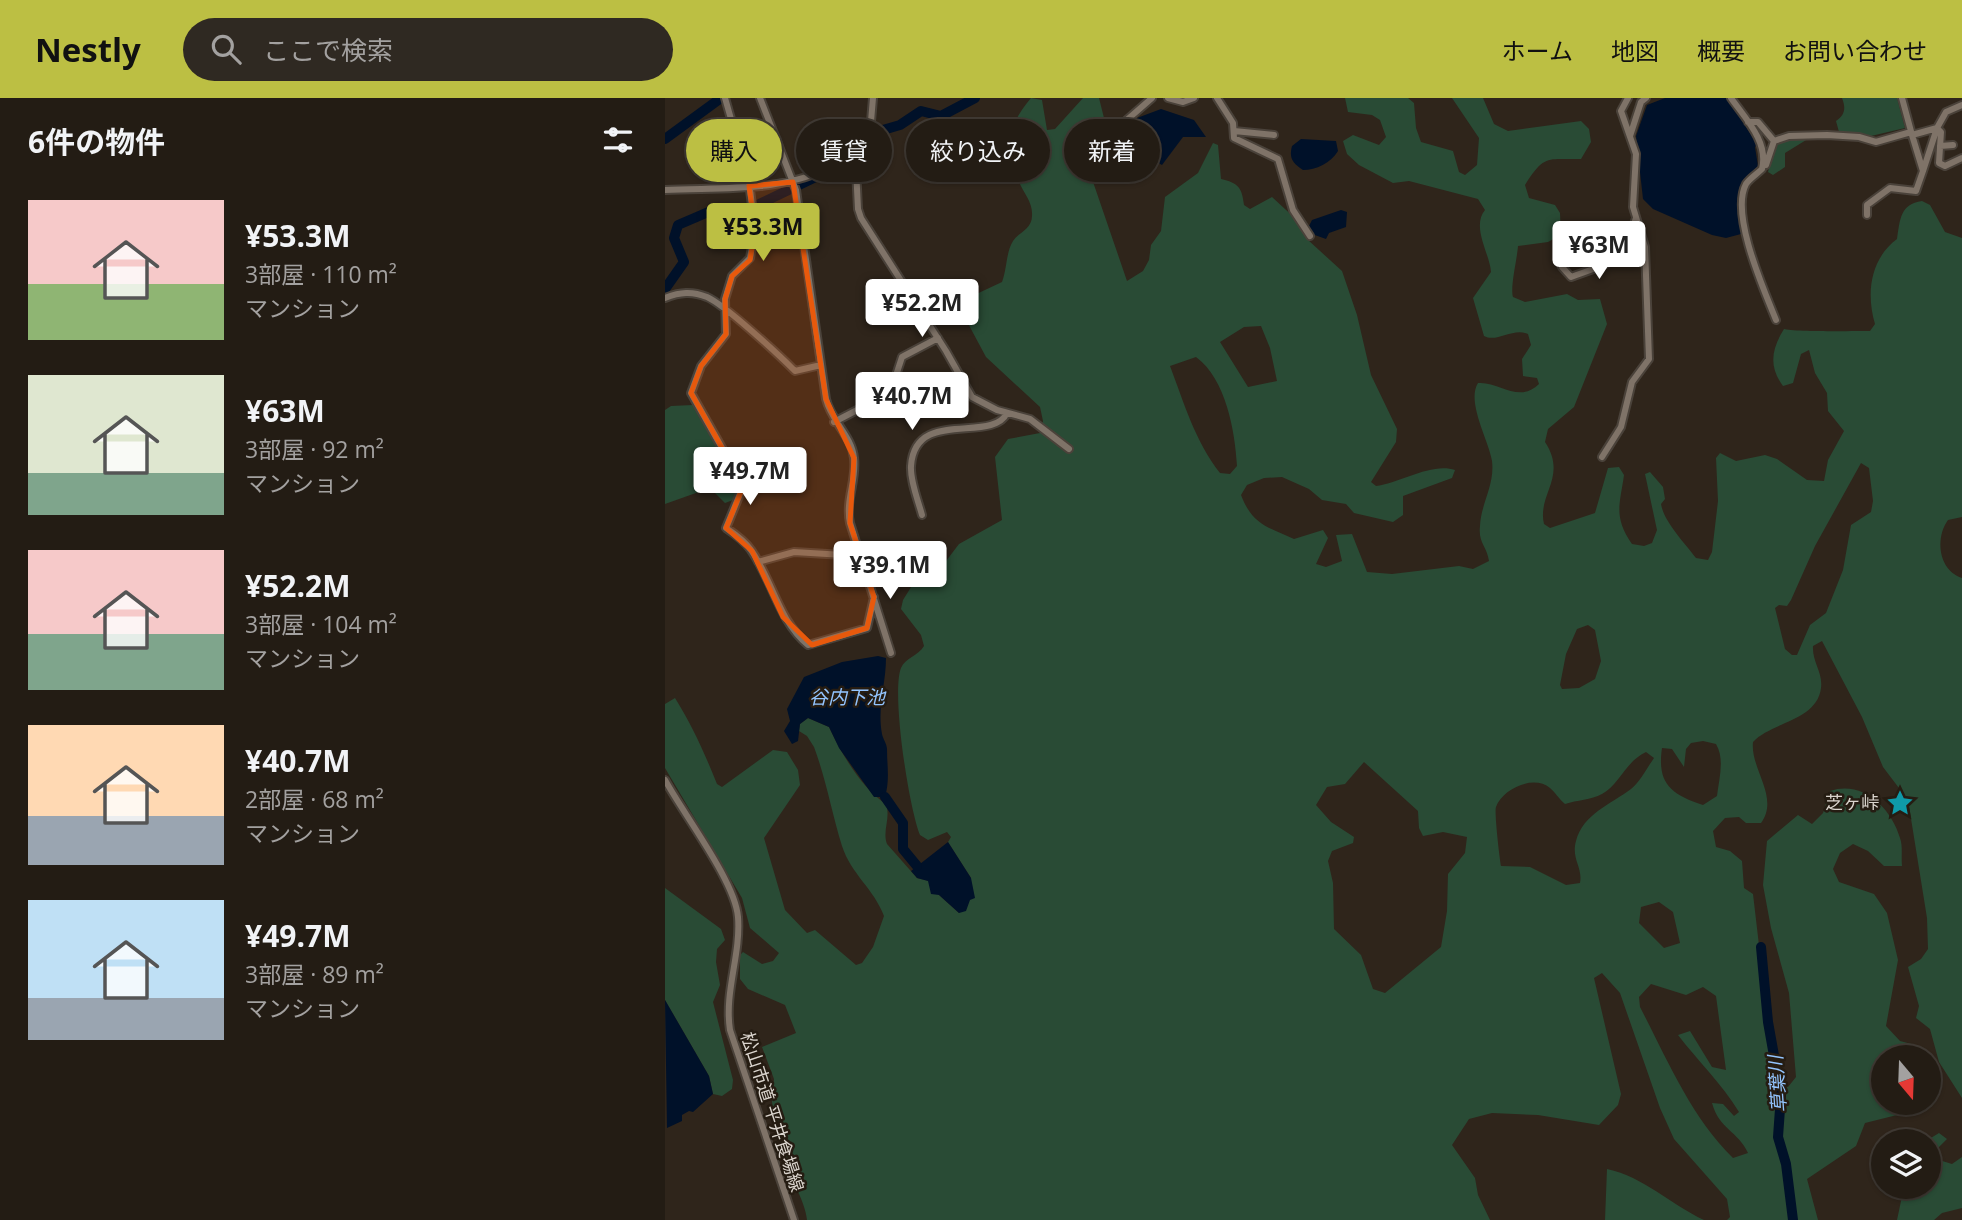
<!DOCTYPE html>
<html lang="ja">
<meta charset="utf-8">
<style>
:root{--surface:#231c14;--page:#2f2922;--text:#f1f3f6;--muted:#a3a1a0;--line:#403a34;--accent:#bcbf43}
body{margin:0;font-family:"Open Sans","Noto Sans JP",sans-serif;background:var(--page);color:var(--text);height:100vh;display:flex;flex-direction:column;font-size:26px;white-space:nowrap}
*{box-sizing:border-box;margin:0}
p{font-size:23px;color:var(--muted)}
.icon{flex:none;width:38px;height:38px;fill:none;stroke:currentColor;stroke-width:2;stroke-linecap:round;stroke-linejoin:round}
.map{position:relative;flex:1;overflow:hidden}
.side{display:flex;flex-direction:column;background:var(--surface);width:665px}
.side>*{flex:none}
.banner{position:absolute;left:21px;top:21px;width:665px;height:63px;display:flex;gap:14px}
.needle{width:46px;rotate:161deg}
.controls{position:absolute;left:1206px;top:947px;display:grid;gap:14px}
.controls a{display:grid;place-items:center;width:70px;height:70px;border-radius:50%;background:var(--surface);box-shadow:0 2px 5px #0004,0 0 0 2px var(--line);font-size:35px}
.price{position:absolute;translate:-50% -60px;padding:0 16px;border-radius:7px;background:#fff;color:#222;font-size:23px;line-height:46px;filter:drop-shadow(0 2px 4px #0008)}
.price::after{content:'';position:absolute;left:50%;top:42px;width:21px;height:16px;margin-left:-10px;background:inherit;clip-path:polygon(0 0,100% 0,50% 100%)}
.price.active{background:var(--accent);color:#111}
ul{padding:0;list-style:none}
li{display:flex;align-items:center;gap:21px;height:175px;padding:0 28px}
li span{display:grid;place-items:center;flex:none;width:196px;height:140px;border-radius:0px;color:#555}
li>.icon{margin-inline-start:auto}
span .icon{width:84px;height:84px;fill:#fffc;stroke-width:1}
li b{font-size:30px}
h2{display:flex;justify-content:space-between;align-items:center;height:84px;padding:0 28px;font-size:30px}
.chip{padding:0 24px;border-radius:32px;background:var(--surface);box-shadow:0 2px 5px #0004,0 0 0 2px var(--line);font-size:24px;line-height:63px}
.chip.active{background:var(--accent);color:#111}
header{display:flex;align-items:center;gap:42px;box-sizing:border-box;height:98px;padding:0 35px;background:var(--accent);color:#111}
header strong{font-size:33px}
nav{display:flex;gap:38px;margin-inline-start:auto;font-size:24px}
.search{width:490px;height:63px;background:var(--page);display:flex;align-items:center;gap:18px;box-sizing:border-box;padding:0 24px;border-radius:38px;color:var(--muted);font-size:26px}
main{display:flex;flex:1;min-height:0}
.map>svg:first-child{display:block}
.green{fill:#294b35;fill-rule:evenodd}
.water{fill:#001129}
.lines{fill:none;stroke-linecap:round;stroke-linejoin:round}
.river{stroke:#001129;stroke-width:10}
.minor-casing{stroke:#4a423a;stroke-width:10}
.minor{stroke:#7f7368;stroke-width:6}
.marked{fill:#e8590c;fill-opacity:0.2;stroke:#e8590c;stroke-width:5;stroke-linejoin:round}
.labels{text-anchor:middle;stroke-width:5;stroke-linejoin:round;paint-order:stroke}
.poi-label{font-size:18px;fill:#dbd5ce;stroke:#251c12;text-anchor:end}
.street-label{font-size:18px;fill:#dbd5ce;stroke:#251c12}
.water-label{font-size:19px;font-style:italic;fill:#93c4fe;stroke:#251c12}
</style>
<header>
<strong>Nestly</strong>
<div class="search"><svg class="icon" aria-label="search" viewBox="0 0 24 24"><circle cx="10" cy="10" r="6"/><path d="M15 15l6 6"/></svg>ここで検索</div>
<nav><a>ホーム</a><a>地図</a><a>概要</a><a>お問い合わせ</a></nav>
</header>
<main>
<section class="side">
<h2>6件の物件<svg class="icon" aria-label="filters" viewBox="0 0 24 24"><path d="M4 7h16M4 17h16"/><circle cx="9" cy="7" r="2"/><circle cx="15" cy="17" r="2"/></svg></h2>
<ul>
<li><span style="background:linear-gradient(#f6c9c9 60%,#8fb573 0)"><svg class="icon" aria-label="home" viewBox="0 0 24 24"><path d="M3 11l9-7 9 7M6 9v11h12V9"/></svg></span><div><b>¥53.3M</b><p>3部屋 · 110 m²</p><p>マンション</p></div></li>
<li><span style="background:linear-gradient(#dfe7d0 70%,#7fa58c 0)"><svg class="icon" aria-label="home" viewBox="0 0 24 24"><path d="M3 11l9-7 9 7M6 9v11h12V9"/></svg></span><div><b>¥63M</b><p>3部屋 · 92 m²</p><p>マンション</p></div></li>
<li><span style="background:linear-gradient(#f6c9c9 60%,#7fa58c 0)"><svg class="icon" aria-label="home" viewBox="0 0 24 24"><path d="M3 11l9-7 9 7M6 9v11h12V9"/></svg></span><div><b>¥52.2M</b><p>3部屋 · 104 m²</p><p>マンション</p></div></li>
<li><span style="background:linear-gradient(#ffd9b3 65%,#9aa5b1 0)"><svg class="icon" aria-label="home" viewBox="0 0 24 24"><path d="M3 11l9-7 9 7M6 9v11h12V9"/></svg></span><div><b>¥40.7M</b><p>2部屋 · 68 m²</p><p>マンション</p></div></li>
<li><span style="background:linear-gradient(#bfe0f5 70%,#9aa5b1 0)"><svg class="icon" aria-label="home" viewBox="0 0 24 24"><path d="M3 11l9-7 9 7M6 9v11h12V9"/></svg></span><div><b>¥49.7M</b><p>3部屋 · 89 m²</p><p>マンション</p></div></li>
</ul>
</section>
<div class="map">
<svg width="1297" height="1122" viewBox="0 0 1297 1122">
<rect width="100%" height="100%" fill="#2f251b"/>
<path class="green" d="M 366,0 L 377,2 L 382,32 L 390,31 L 418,0 L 434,0 L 440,24 L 418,52 L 416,68 L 426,78 L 462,183 L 478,173 L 484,162 L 486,147 L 496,133 L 500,99 L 533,75 L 548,45 L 553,47 L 556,81 C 573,85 577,89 579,107 L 585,111 L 607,99 L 633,123 L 643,142 L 677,173 L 692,217 L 706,277 L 732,331 L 731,344 L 706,384 L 711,388 C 735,385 767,364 790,372 L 787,380 L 738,398 L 738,417 L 728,424 L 689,415 L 681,406 L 657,402 L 644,391 L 617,379 L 599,380 L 582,387 L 576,397 C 587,426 602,429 629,441 L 658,432 L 663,440 L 651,466 L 661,469 L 677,463 L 671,437 L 687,436 L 702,474 L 727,476 L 794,468 L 808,471 L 824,463 C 822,448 813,445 815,428 C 816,405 830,387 827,363 C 824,343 801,304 813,285 C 834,283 854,306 874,286 L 872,280 L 858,278 L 857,261 L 866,247 L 863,236 C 848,229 832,245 819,238 L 808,200 L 826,174 C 825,156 806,129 820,112 L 813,101 L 744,83 L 728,85 L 694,67 L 682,56 L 678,43 L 688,37 L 714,47 L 721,39 L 715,22 L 707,17 L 683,14 L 680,0 L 743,0 L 749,5 L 751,30 L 756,44 L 788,53 L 794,74 L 800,77 L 812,67 L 814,40 L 787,0 L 818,0 L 829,26 L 843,33 L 916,23 L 924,31 L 926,44 L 916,61 C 883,62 880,55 860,87 L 864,100 L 890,107 L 895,115 L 896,137 L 883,144 L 853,148 C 852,162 845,189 848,199 L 860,204 L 902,196 L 913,202 L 935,201 L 942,226 L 909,309 L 883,331 L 880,344 C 903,379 872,396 879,426 L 885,430 L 930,415 L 943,370 L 954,369 L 959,377 C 955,406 948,419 967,446 L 979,448 L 987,445 L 992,432 L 980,376 L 985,374 L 998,389 L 1000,401 L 996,406 C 999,424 1019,444 1031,460 L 1043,462 L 1047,454 L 1053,403 L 1051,360 L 1055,355 L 1071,363 L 1100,357 L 1112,361 L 1142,382 L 1159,383 L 1163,362 L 1179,333 L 1163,313 L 1162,295 L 1150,275 L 1144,252 L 1136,256 L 1128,285 L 1118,288 C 1103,268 1107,250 1119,231 C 1127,234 1190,233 1205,233 L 1210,226 C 1201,196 1205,161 1232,141 C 1235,122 1235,106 1257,103 L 1265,107 L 1280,134 L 1297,140 L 1297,419 L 1283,422 C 1270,440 1273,472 1297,480 L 1297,1000 L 1274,964 L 1265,931 L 1251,920 L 1254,908 L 1243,869 L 1256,861 L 1263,851 L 1262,820 L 1243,702 L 1218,669 L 1197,619 L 1157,543 L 1148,548 C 1147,564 1158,574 1156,590 C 1152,623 1106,624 1088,644 C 1085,671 1115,699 1096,725 L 1081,725 L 1074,719 L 1060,720 L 1048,733 L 1051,749 L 1065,753 L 1077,763 L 1079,790 L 1088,796 L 1110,984 L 1123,989 L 1131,979 L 1124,895 L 1106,830 L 1098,787 L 1102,743 L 1133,717 L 1147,726 L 1158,715 L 1165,693 C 1197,682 1226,709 1235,740 C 1238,748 1236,759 1237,768 L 1219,768 L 1203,753 L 1188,746 L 1175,755 L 1168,771 L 1174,784 L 1209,796 L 1222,815 L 1233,862 L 1221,928 L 1235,943 L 1254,948 L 1261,959 L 1218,959 L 1218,1004 L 1246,1005 L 1244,1014 L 1200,1025 L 1191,1048 L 1142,1081 L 1153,1122 L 1062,1122 L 1065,1119 L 1062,1101 L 1009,1041 L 995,1010 L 955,895 L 937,875 L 929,880 L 956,996 L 953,1007 L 934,1027 L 873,1017 L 827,1015 L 804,1021 L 787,1047 L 810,1080 L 813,1097 L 825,1122 L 142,1122 C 141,1104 122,1073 114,1054 L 120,1049 L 120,1041 L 110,1025 L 107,1004 L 109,981 L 97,949 L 131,935 L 120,907 L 83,891 L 75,881 L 75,857 L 78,854 L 97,866 L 108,863 L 114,855 L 85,830 L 77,800 L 0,670 L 0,606 L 10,600 C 27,627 40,656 52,686 L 57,689 L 108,652 L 122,654 L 133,672 L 135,687 L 99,740 L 120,812 L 142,835 L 150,832 L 191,867 L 197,865 L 208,849 L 219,818 C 209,791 186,776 177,748 C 167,716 161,681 149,649 L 142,638 L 134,633 L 135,626 L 143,620 L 164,629 C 176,655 197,691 221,706 C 226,720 217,733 222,746 L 252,780 L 264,783 L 274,797 L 294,815 L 306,780 L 283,744 L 286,739 L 282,734 L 263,742 L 255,737 C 244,710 226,595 236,570 C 240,560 253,558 259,548 L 256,537 L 236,511 L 238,502 L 248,486 L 278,467 L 294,446 L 337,422 L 330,359 L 343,341 L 375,335 L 378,323 L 375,309 L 321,259 L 299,218 L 300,206 L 305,199 L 337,184 C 342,171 341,154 348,143 C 354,134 367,131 367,118 C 368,104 359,96 354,84 C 339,47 342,29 366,0 ZM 596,228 L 605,250 L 612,283 L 583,289 L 555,244 L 579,229 ZM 531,259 C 561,281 570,333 572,368 L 565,376 L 555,375 C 530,343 519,305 505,268 ZM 1196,365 L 1204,370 L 1208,403 L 1206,414 L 1186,427 L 1178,472 L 1161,515 L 1145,527 L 1132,557 L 1127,557 L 1120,551 L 1110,510 L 1114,507 L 1122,508 L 1126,502 L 1150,448 ZM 923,527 L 930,532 L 936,563 L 930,581 L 914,590 L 897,591 L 895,587 L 901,556 L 912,531 ZM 1038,643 L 1051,646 C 1060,661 1054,681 1052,698 L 1038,707 C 1005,696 992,685 997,650 L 1007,651 L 1019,669 L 1021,651 L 1026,645 ZM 981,654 L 989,660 C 982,670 975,684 966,691 C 946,706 918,716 911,743 C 906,761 918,769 915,785 L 901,787 L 865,769 L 836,768 C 835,763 829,714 831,709 C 837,691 869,676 885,690 C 890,694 894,701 900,706 C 912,702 926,702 937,696 C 955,686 960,664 981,654 ZM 699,664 L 753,713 L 754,730 L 758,738 L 778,734 L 802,739 L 800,755 L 783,776 L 782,813 L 776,849 L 720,895 L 708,891 L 696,857 L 669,831 L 668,785 L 663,763 L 667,753 L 688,745 L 689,739 L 666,724 L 651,707 L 662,689 L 680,686 ZM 994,804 L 1008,814 L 1015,845 L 999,850 L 974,825 L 976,809 ZM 986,886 L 1021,897 L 1038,889 L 1051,898 L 1061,972 L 1047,969 L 1025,933 L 1013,937 C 1033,963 1057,986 1074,1014 L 1069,1018 L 1058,1006 L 1047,1005 C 1054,1031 1073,1033 1083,1055 L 1068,1060 C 1026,1019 1002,961 975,909 L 974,899 Z
M 1177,0 L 1232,0 L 1240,30 L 1206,38 L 1174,34 L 1171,23 C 1180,17 1181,10 1177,0 Z
M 1146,39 L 1120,55 L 1120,69 L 1108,77 L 1103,74 L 1110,46 L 1123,41 Z
M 28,307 L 74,387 L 68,402 L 60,405 L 45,390 L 0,406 L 0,312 L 6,308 Z
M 0,790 L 56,831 L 60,842 L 52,851 L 51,864 L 55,887 L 48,904 L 68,982 L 67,991 L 57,998 L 48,996 L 44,978 L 0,902 Z
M 1274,1035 L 1282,1041 L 1274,1049 L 1274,1062 L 1287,1066 L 1297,1059 L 1297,1110 L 1277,1115 L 1269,1122 L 1232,1122 L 1239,1089 L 1264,1088 L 1264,1043 L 1261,1043 Z
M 942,1071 C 979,1079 1005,1106 1039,1122 L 940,1122 Z"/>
<path class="water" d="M 1000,0 L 1062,0 L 1092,46 L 1090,49 L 1093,68 L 1080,82 L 1076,93 L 1076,136 L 1061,140 L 1047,137 L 988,111 L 978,101 L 971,38 L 982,7 Z
M 496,11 L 529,22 L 541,39 L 518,39 L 497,67 L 490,63 L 483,46 L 472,43 L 469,51 L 457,59 L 456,66 L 443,71 C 442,57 455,47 453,32 L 464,23 Z
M 636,41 L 671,43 L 673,53 C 666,65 651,72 638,72 C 627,65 624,60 627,48 Z
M 676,112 L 682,114 L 681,129 L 664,135 L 661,141 L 647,136 L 644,128 L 647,122 Z
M 213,558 L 221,560 C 221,586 212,609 217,636 C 218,641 222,646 222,651 C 222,668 225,682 220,699 L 209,699 L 174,650 L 164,629 L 143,620 L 135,626 L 133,643 L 127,646 L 119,633 L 125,623 L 122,611 L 139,579 L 177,564 Z
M 283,744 L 306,780 L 310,800 L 305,802 L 301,813 L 294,815 L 274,797 L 266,796 L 263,783 L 252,780 L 246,773 Z
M 0,902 L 44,978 L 48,996 L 28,1014 L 24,1013 L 17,1017 L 17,1023 L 2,1030 Z"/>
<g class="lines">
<path class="river" d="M 0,41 L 56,0
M 196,46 L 211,34 L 235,27 L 256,13 L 276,18 L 310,0
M 0,191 L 19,164 L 9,140 L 13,127 L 48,112 L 69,114 L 82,112 L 159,75
M 220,699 L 238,725 L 238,751 L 252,768
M 1096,849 L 1103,924 L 1116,997 L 1113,1039 L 1121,1066 L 1128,1122"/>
<defs>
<path id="minor" d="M 60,0 L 84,84 L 90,131 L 85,160 L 67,178 L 60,201 L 61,236 L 36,268 L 26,295 L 74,380 L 77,391 L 61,430 C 70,436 80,443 86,452 C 108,483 113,522 143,547 L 202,530 L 209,499
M 95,0 L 131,92 L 161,301 C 166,323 187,338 189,360 C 192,382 180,402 185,425 L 226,555
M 503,0 L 518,4 L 529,0
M 552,0 L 568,25 L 569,40 L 613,61 L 628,112 L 645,138
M 1066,0 C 1080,20 1104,44 1097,71 C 1092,76 1085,80 1081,86 C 1065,116 1099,192 1111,222
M 1237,0 L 1247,37 L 1272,30 L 1281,14 L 1297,7
M 1083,24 L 1093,24 L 1109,43
M 1272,30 L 1276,34 L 1274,65 L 1280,68 L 1297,60
M 569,33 L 609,37
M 448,34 L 487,0
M 965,38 L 976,4 L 981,0
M 1275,48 L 1288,47
M 180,59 L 191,70 L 193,111 L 196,120 L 281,253 L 307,299 L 332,312 L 365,321 L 404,351
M 1101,67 L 1109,43 L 1124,38 L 1162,37 L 1194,39 L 1211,44 L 1246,34
M 1258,73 L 1272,30
M 0,92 C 56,89 119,95 169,67 C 183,59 192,45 205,35 L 208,0
M 1202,117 L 1202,107 L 1225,90 L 1251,93 L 1258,73 L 1247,37
M 893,142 L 899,150 L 897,169 L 906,179 C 949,163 956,166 971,120
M 0,200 C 15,194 27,193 42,199 C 60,207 114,257 130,273 L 156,267
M 169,324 L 196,310 L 223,302 L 237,259 L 273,240
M 937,359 L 956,329 L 967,284 L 984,261 L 980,149 L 968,109 L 971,56 L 956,13 L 963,0
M 257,417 C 253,402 245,383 246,368 C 250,309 327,346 342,315
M 93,464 L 129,454 L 195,458
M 0,682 C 19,717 70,783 73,819 C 76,857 59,894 65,932 L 129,1122"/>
</defs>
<use href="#minor" class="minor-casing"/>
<use href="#minor" class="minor"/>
</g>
<path class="marked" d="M 128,84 L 161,301 L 189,360 L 185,425 L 209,499 L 202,530 L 147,547 L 118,519 L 87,453 L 61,430 L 77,391 L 74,380 L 26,295 L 36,268 L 61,236 L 60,201 L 67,178 L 85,162 L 90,131 L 84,88 Z"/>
<defs>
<symbol id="sight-bare" viewBox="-9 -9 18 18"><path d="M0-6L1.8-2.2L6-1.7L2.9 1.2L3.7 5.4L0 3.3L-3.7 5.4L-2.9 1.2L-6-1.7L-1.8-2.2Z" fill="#0f9aa8" stroke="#251c12" stroke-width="2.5" paint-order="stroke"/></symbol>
</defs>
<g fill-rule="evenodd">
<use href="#sight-bare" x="1216" y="686" width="38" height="38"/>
</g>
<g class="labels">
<g class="poi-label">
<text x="1214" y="711">芝ヶ峠</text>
</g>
<g class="street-label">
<text transform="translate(107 1014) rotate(72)" y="6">松山市道 平井食場線</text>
</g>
<g class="water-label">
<text x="182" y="606">谷内下池</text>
<text transform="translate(1112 986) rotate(-94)" y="7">草葉川</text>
</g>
</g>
</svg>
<div class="controls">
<a><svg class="needle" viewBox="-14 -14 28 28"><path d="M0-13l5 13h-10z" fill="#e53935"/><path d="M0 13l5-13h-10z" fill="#a3a1a0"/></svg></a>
<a><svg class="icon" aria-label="layers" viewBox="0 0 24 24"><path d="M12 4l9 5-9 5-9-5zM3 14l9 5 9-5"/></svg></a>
</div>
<b class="price active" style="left:98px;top:165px">¥53.3M</b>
<b class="price" style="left:934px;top:183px">¥63M</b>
<b class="price" style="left:257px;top:241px">¥52.2M</b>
<b class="price" style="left:247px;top:334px">¥40.7M</b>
<b class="price" style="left:85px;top:409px">¥49.7M</b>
<b class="price" style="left:225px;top:503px">¥39.1M</b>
<div class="banner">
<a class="chip active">購入</a>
<a class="chip">賃貸</a>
<a class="chip">絞り込み</a>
<a class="chip">新着</a>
</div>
</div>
</main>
